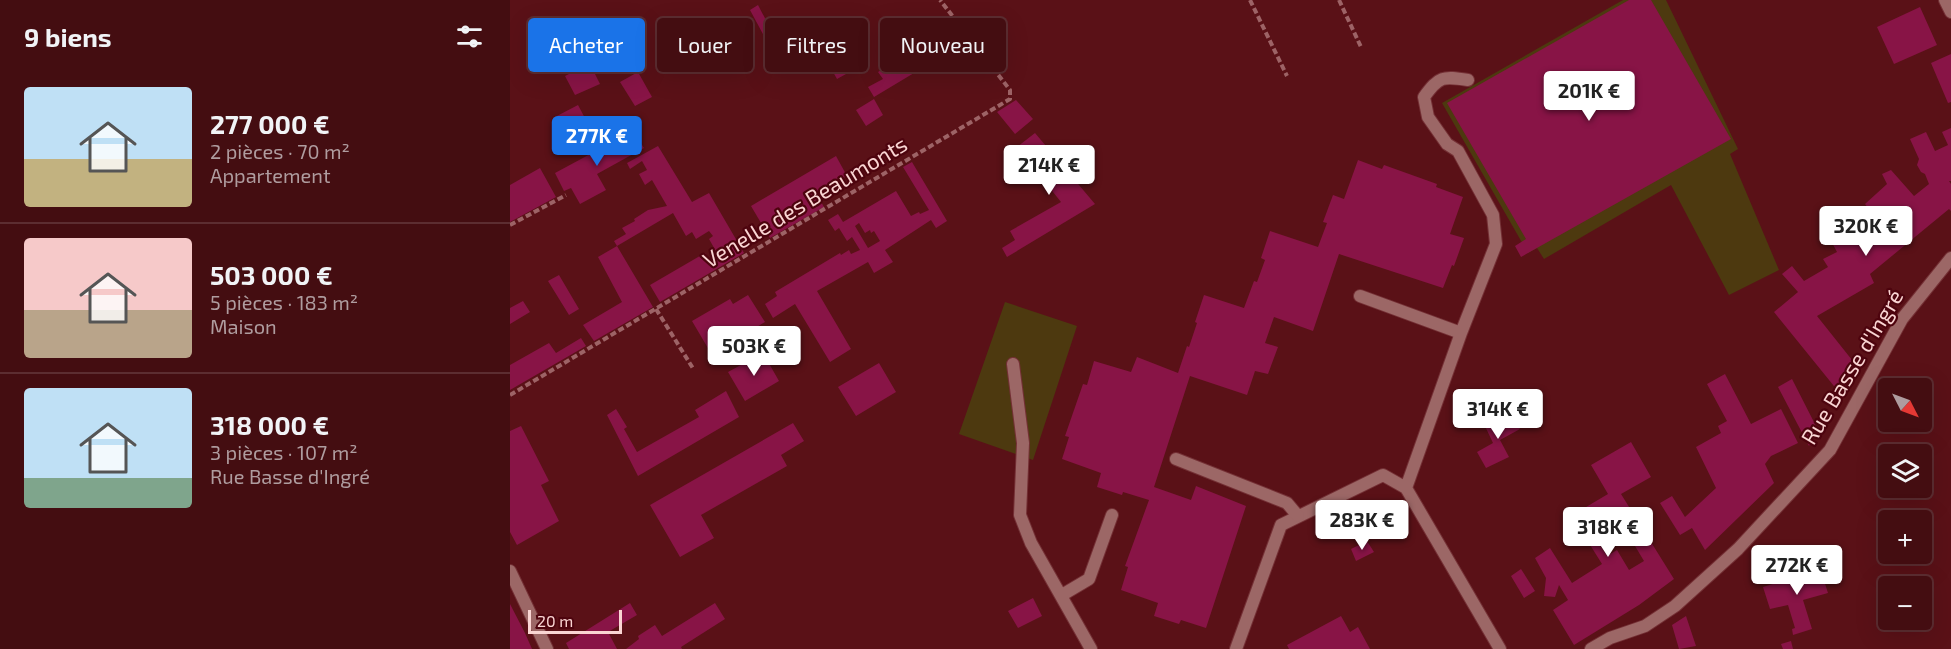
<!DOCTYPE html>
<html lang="fr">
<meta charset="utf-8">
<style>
:root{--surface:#440d11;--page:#4e1b1f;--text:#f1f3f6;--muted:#af9c9f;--line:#5c2d31;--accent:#1a73e8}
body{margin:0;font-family:"Exo 2",sans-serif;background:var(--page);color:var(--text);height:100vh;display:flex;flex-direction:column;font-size:22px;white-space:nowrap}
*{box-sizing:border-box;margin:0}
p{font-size:20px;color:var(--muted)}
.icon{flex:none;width:33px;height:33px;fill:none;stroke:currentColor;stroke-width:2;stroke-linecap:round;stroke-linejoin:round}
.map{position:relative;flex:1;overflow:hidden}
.side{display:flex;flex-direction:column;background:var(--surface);width:510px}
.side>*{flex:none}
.guide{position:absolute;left:18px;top:18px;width:570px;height:54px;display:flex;gap:12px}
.needle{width:39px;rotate:132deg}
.controls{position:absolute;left:1368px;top:378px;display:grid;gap:12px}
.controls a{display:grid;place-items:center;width:54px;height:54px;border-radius:6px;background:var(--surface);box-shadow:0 6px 24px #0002,0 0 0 2px var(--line);font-size:30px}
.scale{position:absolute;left:18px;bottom:15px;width:94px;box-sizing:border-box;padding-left:6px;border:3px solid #fad5d3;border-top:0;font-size:16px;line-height:21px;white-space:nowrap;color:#fad5d3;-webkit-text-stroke:4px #4d040e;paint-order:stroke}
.price{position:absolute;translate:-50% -51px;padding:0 14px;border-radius:6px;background:#fff;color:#222;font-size:20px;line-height:39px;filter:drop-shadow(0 2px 3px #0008)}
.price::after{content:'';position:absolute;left:50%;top:36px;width:18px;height:14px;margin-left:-9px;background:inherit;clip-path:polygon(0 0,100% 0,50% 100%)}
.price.current{background:var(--accent);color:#fff}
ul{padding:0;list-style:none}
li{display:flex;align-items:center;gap:18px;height:150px;padding:0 24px}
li+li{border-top:2px solid var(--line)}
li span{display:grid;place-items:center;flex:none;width:168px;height:120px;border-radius:6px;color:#555}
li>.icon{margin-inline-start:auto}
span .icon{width:72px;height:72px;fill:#fffc;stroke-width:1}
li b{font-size:26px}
h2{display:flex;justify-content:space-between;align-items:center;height:72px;padding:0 24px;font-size:26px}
.pill{padding:0 21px;border-radius:6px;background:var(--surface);box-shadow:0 6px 24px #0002,0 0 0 2px var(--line);font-size:21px;line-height:54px}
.pill.current{background:var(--accent);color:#fff}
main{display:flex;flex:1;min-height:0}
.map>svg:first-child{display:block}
.green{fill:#4d390f}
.building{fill:#881446;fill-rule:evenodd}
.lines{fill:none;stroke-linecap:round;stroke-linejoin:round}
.lane-casing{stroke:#743035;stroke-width:14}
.street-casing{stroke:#743035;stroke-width:14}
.path{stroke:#9d6366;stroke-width:4;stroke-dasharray:6 3;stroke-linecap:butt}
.lane{stroke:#9c6766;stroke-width:12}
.street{stroke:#9c6766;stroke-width:12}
.labels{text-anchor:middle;stroke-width:4.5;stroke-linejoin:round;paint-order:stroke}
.street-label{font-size:22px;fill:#fad5d3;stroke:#4d040e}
</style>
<main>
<section class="side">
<h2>9 biens<svg class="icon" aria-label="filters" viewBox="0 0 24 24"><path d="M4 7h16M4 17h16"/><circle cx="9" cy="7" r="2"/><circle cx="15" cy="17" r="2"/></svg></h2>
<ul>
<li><span style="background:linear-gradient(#bfe0f5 60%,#c2b280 0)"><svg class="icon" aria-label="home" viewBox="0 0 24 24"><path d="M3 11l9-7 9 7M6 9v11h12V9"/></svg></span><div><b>277 000 €</b><p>2 pièces · 70 m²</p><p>Appartement</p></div></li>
<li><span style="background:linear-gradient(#f6c9c9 60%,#b9a48a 0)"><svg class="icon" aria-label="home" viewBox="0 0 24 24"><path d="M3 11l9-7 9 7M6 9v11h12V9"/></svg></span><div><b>503 000 €</b><p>5 pièces · 183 m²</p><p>Maison</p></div></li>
<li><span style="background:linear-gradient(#bfe0f5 75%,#7fa58c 0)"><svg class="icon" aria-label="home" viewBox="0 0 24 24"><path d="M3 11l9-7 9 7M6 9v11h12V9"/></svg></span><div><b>318 000 €</b><p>3 pièces · 107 m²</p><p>Rue Basse d'Ingré</p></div></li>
</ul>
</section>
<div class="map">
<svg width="1441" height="649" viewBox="0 0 1441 649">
<rect width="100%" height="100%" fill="#5a1117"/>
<path class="green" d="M 1113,0 L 1156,0 L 1228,149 L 1220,154 L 1269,270 L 1219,295 L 1161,185 L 1034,259 L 1027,248 L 1018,253 L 932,103 Z
M 495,302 L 567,326 L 523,460 L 449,434 Z"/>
<path class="building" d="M 1119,0 L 1141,0 L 1221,139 L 1011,257 L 1005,246 L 1016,239 L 937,103 Z
M 248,5 L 268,43 L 260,47 L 240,10 Z
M 1410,7 L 1427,45 L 1384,64 L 1367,27 Z
M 421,33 L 434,55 L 364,97 L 358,87 L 373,79 L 368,72 L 383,63 L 379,57 Z
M 343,45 L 354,64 L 327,79 L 317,61 Z
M 1441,54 L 1441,102 L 1438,103 L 1421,63 Z
M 77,58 L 90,84 L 65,95 L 55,76 L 69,69 L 66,64 Z
M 128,72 L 142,97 L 125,106 L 110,82 Z
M 364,99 L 373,115 L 356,126 L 346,110 Z
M 506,100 L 523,119 L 505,134 L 487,112 Z
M 68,105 L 76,120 L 52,132 L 45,117 Z
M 1441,128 L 1441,181 L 1439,181 L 1441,184 L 1441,211 L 1439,209 L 1360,274 L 1364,283 L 1307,316 L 1346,365 L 1332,396 L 1264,312 L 1288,292 L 1272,274 L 1282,266 L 1294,281 L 1318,267 L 1313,259 L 1327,252 L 1319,237 L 1337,228 L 1343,241 L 1368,220 L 1355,204 L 1377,184 L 1372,174 L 1381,170 L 1404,196 L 1419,184 L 1415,174 L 1411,172 L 1407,165 L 1409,159 L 1400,139 L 1416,132 L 1425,151 L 1438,145 L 1432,132 Z
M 123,131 L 134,148 L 87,174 L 96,190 L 70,204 L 61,188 L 54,191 L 45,173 Z
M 525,133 L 585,204 L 497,257 L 492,248 L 505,240 L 500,231 L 551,202 L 507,147 Z
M 148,146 L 182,202 L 199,193 L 234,253 L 150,302 L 140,285 L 195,253 L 199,259 L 207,253 L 199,239 L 203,236 L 199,231 L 186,239 L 182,232 L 176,236 L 163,213 L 107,246 L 104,241 L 116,234 L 112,228 L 125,221 L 124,219 L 138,210 L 157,206 L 142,180 L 135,185 L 129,174 L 137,170 L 132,161 L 120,169 L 117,163 Z
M 326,156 L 337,176 L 306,193 L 314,207 L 260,238 L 241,206 Z
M 848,160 L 872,169 L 874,165 L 927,184 L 926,187 L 953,197 L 940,234 L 954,238 L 944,266 L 942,265 L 933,288 L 829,254 L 803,331 L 764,317 L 755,343 L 768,347 L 758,374 L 745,371 L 737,395 L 680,376 L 644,487 L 681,500 L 686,486 L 736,506 L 696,628 L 671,620 L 669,624 L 644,616 L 648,603 L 611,590 L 618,567 L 615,566 L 639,500 L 613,492 L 612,495 L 587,487 L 591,473 L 552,459 L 559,437 L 555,436 L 573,384 L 577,385 L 584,361 L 621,372 L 627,357 L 668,373 L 677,346 L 679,347 L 687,323 L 685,322 L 694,295 L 734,308 L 744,281 L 747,282 L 755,260 L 751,258 L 760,231 L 808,247 L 817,223 L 813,222 L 823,195 L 834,199 Z
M 402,162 L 437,221 L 426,228 L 421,220 L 375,250 L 383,262 L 364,273 L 358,262 L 307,291 L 341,349 L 320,362 L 285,304 L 263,318 L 255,304 L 267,296 L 265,292 L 330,253 L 331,255 L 339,250 L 341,254 L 350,250 L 342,237 L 337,241 L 329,228 L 325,231 L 318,220 L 328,214 L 333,222 L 386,191 L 401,216 L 409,212 L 410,214 L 419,210 L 393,167 ZM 349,223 L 355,233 L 360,230 L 361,233 L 364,231 L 370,241 L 358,248 L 345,226 Z
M 30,168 L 46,197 L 0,222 L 0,185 Z
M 107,246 L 143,307 L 84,341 L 73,325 L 112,302 L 88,257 Z
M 49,275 L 69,309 L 59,315 L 38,281 Z
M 238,295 L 255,322 L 202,355 L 182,321 L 220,299 L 223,304 Z
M 13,301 L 20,312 L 0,324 L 0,308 Z
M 71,338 L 76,346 L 0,390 L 0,365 L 39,343 L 46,353 Z
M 253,353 L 269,381 L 235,401 L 218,372 Z
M 369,363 L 386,392 L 346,416 L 328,387 Z
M 1215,374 L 1241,424 L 1271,409 L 1288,443 L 1261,456 L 1255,464 L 1264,483 L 1195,550 L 1182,528 L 1170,535 L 1150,503 L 1162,496 L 1175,517 L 1206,488 L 1186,447 L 1211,433 L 1208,426 L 1217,421 L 1197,384 Z
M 1282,379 L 1308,430 L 1299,446 L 1268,387 Z
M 216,391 L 229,417 L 128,476 L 97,415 L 106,409 L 117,427 L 114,429 L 127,452 L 189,417 L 185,410 Z
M 1001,412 L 1010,429 L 990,440 L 999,457 L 976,468 L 967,452 L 983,443 L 975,426 Z
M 283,423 L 294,441 L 271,455 L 277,466 L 191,515 L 204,538 L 170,557 L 140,505 Z
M 11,426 L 39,481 L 31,485 L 49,521 L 7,545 L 0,532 L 0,431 Z
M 1121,442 L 1141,477 L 1111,494 L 1164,579 L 1129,605 L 1064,645 L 1043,610 L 1058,600 L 1049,585 L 1045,597 L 1034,596 L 1036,578 L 1025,558 L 1040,548 L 1062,583 L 1092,564 L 1077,540 L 1084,536 L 1097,556 L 1107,550 L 1119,570 L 1134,561 L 1122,541 L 1125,540 L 1106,508 L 1074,526 L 1066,513 L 1098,494 L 1081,465 Z
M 857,541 L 864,552 L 846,561 L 841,549 Z
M 1309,565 L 1318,593 L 1293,600 L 1302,629 L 1283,635 L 1282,629 L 1285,628 L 1278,605 L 1260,609 L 1253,587 L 1292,575 L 1291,571 Z
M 1011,569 L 1025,591 L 1014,598 L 1001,576 Z
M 523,598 L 532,616 L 508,628 L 498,611 Z
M 120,603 L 127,615 L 98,632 L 107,649 L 59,649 L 56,643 Z
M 205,603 L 215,619 L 171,647 L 172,649 L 116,649 L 129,639 L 128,636 L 145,625 L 152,636 Z
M 0,604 L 15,633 L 22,649 L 0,649 Z
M 831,616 L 840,632 L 848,627 L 860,649 L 779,649 L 777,645 Z
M 1176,616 L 1186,646 L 1169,649 L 1162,625 Z
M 1281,641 L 1283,649 L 1273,649 L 1271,644 Z"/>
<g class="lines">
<defs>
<path id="lane" d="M 958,80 C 933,76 929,76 914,97 L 918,117 L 937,144 L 948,151 L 983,215 L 986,244 L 951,333 L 896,488 L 990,649
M 850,296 L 951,333
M 503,364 L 513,443 L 510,515 L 521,543 L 581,649
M 552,595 L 579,579 L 602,515
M 726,649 L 771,525 L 873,475 L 896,488"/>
<path id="street" d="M 1435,0 L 1441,12
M 666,459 L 777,503 L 788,516
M 0,571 L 37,649
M 1081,649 L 1100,638 L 1135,626 L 1165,606 L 1228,549 L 1320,450 L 1392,319 L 1441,258"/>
</defs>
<use href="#lane" class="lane-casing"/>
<use href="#street" class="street-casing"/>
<path class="path" d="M 740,0 L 777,76
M 829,0 L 851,47
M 0,225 L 56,195
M 146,309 L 184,370
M 0,395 L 500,99 L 500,90 L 430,0"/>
<use href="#lane" class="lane"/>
<use href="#street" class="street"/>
</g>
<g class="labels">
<g class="street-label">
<text transform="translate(295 202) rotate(-31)" y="8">Venelle des Beaumonts</text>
<text transform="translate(1342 367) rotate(-59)" y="8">Rue Basse d'Ingré</text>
</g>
</g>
</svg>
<div class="controls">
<a><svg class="needle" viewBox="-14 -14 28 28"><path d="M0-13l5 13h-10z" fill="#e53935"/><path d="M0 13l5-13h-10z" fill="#af9c9f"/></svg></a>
<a><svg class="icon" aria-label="layers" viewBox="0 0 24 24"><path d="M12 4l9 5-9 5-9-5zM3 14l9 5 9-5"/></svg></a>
<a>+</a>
<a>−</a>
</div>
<div class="scale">20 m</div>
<b class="price" style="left:1079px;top:122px">201K €</b>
<b class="price current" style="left:87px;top:167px">277K €</b>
<b class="price" style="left:539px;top:196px">214K €</b>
<b class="price" style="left:1356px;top:257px">320K €</b>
<b class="price" style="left:244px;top:377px">503K €</b>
<b class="price" style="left:988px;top:440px">314K €</b>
<b class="price" style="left:852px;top:551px">283K €</b>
<b class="price" style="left:1098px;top:558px">318K €</b>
<b class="price" style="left:1287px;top:596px">272K €</b>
<div class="guide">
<a class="pill current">Acheter</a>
<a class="pill">Louer</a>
<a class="pill">Filtres</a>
<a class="pill">Nouveau</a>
</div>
</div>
</main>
